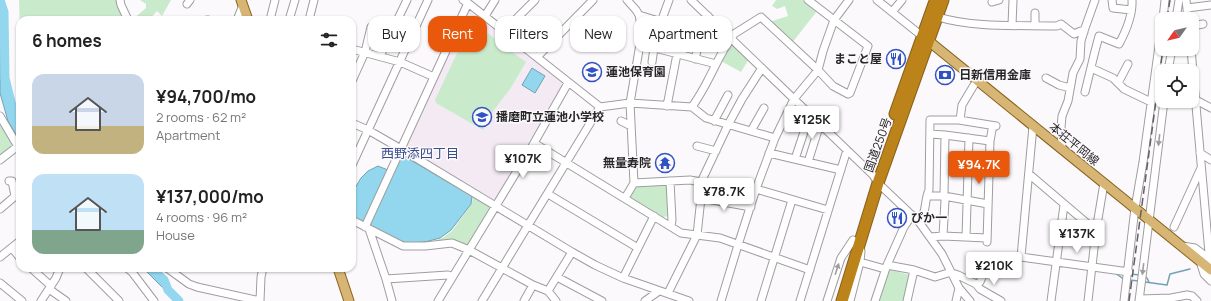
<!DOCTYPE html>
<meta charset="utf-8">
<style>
:root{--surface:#fff;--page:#f6f6f6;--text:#222;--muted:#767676;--accent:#ea580c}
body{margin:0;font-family:Manrope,"Noto Sans JP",sans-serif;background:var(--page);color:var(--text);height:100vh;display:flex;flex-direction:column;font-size:15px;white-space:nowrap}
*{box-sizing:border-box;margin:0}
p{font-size:13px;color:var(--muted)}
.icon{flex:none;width:22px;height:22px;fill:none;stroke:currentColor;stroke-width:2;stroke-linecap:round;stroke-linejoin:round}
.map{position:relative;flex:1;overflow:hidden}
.panel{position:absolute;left:16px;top:16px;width:340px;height:256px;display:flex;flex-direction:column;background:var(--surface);border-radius:12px;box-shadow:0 1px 3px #0004}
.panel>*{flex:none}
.hud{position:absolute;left:368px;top:16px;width:380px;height:36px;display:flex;gap:8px}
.needle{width:26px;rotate:236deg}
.fabs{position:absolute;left:1155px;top:12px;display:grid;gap:8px}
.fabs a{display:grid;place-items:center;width:44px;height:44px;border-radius:8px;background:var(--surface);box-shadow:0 1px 3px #0004;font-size:20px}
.price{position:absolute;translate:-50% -34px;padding:0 9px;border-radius:4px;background:#fff;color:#222;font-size:13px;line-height:26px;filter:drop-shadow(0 1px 2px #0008)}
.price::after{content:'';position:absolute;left:50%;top:24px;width:12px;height:9px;margin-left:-6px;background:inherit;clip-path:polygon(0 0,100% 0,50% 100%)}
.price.selected{background:var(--accent);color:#fff}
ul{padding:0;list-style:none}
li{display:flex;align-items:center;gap:12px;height:100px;padding:0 16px}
li span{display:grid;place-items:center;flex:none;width:112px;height:80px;border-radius:12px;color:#555}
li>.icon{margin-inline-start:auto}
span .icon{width:48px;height:48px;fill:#fffc;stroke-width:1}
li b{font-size:17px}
h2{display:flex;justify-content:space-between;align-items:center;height:48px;padding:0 16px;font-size:17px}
.pill{padding:0 14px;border-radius:12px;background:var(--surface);box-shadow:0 1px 3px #0004;font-size:14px;line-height:36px}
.pill.selected{background:var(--accent);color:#fff}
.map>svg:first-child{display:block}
.built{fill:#f3eaf3}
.green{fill:#caeacc}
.water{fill:#92d7ed;stroke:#72a2b2}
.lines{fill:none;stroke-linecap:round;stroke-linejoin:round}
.stream{stroke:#72a2b2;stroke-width:1.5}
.river{stroke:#92d7ed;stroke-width:9}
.minor-casing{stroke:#a09da0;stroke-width:9}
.major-casing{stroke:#88631e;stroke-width:11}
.highway-casing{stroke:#88631e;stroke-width:13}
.minor{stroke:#fff;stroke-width:7}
.major{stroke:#d6b575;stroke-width:9}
.highway{stroke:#bb8319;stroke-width:11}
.rail{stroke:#636163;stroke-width:1.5;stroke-dasharray:8 4;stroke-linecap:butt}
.oneway{fill:#9e9e9e}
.labels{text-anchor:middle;stroke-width:3;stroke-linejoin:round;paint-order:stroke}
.poi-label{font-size:12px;font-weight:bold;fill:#282728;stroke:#fcf9fc;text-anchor:start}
.street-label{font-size:12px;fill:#282728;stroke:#fcf9fc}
.neighbourhood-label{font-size:13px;fill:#394f8a;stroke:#fcf9fc}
</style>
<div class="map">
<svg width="1211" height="301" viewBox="0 0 1211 301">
<rect width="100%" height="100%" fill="#fcf9fc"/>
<path class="built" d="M 471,9 L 562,81 L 564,87 L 495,200 L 405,147 L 467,10 Z"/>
<path class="green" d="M 19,0 L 118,0 L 125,20 L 20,20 L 20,37 Z
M 140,0 L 171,0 L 162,16 L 157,11 L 149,20 L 132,20 L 146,8 L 146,4 Z
M 776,0 L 803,0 L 817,11 L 792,43 L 769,22 L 788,16 L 785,6 L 777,9 L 772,6 Z
M 468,18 C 488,33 506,48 526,62 L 510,89 L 493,111 L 483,130 L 436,103 L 435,100 L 459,49 L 455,44 Z
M 733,44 L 749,59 L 741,72 L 721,61 L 729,46 Z
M 0,126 L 2,126 L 14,146 L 0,157 Z
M 666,184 L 669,188 L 670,216 L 663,217 L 631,198 L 630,194 L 634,187 Z
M 473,196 L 489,205 L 489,208 L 467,246 L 465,246 L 454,240 L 435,241 L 444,237 L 452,231 L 472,203 Z
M 887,269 L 910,275 L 904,301 L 879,301 Z"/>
<path class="water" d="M 2,0 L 4,0 L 5,78 L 13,110 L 20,128 L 20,141 L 8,121 L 0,93 L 0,19 Z
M 532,68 L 545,76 L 535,93 L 522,85 Z
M 402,155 L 472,196 L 471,204 L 451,230 L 440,238 L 425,242 L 405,243 L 352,216 L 352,193 L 361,178 L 368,171 L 378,166 L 393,172 Z
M 143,268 L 150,268 L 164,280 L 181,301 L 176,301 Z"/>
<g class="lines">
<path class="stream" d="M 1115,273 L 1125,280
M 1130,274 L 1140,275
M 1144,276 L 1147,278 L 1149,282
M 1129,280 L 1139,281
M 1145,282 L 1167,285 L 1170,274 L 1190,269"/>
<path class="river" d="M 0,0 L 4,12 L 5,78 L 13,110 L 20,128
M 150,268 L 164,280 L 168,290 L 179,301"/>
<defs>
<path id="minor" d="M 120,0 L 121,5 L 128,20
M 463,0 L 468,3 L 600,107 L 630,103 L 692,107 L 706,118 L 775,138
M 691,0 L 873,175 L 878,183 L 919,222 L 942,254 L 959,288 L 970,301
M 877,0 L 922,36
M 1112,0 L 1113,8 L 1131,10
M 1186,0 L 1188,19
M 992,2 L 999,0
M 187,4 L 190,0
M 1187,8 L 1211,5
M 892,12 L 902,0
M 639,15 L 701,34
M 485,16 L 495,0
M 938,17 C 974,28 1019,25 1057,26 L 1061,24 L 1074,34 L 1081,31 L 1084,32
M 1163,19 L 1165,0
M 1176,19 L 1179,0
M 207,20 L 208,20
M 237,20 L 243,5
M 270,20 L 275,0
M 289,20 L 295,0
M 309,20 L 314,0
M 661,22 L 669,0
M 1012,25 L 1013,0
M 1035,25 L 1035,13
M 1192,26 L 1203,24
M 504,31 L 535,0
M 640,44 L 716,64
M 352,49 L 400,62 L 434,77
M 1191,49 L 1211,276
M 380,56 L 407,0
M 537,57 L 593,0
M 695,59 L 705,19 L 708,16
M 652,62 L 654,48
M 1091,68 L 1113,78 L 1124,89 L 1151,102
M 1168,71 L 1172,49
M 1046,78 L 1059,85 L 1070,88
M 352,81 L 365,52 L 371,27
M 1118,83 L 1128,64
M 1085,92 L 1095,51 L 1099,36 L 1119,44 C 1126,31 1133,16 1132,0
M 1196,100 L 1211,108
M 667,106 L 677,54
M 692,107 C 698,98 703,90 708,80 C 716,65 723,48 734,34 L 761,17 L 818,70 L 833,86 L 848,94 L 850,93 L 868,46 L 808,0
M 0,116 L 20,150
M 960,120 L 962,105 L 977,80
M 621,121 L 631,126
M 714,121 L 728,95
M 352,123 L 368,130 L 401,149 L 572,252 L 595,265 L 623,278 L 689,301
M 751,131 L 764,108
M 930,134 L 945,135 L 990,141
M 534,143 L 681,233 L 720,238 L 810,270
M 697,146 L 716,151
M 1062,149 L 1061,128 L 1062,116 L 1068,101 L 1073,73 L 1080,59 L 1081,41 L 1085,28 L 1095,0
M 769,153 L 841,170
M 1200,153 L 1211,160
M 795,159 L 810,114
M 0,160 L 18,146
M 808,162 L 820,124
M 352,165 L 428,0
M 1029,174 L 1096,231
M 9,181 L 12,181 L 15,196
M 670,181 L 672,220 L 671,226
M 634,183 L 690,180 L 701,182
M 756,189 L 828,210
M 548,194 L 638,248
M 927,196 L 944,196 L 988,204
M 625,198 L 634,183 L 630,103 L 640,44 L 640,20 L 639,15 L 636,10 L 627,0
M 701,198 L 751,207
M 0,209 L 20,192
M 352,220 L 403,246 L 425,246 L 452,243 L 469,250 L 533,285 L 548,291 L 556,301
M 919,222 C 927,214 924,200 929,190 L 930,120 L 959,120 L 996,126
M 365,227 L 468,3
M 1174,227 L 1201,168
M 369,229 L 386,279 L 392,301
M 943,236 L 945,200 L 944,196 L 945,135
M 930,237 L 943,236 L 987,238
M 966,237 L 969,138
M 987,242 L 990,141 L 992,130
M 1182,246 L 1195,248 L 1211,260
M 12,248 L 20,258
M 0,257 L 20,241
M 1021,257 L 1033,126
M 1200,261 L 1204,274 L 1211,281
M 860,262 L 885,269
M 887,265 L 914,270 L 907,301
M 31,268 L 51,286
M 86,268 L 119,301
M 127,268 L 132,272 L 154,301
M 167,268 L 189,284 L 197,287 L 260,301
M 914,270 L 935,277 L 948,273 L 952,273 L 958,275 L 976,284 L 980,282 L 988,263 L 991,260 L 1007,260 L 1021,257 L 1129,272
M 557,277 L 602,301
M 623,278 L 654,216
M 386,279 L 448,275 L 452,277
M 0,283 L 22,301
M 976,284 L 980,289 L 1001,301
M 49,289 L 66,301
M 548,291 L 572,252
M 668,293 L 697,235 L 701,198 L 701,182 L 728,125 L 742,99 L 762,68
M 1140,299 L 1171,298 L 1187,295 L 1192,296 L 1197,301
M 41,301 L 56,278 L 60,268
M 260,301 L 261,277 L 263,268
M 438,301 L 534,143 L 568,83
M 482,301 L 600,107
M 524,301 L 533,285
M 645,301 L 659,291
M 721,301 L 738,245 L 756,189 L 775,138 L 794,99 L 818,70 L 823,51 L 834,20 L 849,0
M 761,301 L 792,200
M 800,301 L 847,150
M 827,301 L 841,258 L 853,240
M 850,301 L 860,262 L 861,251
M 875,301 L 887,265 L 904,227 L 912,215
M 956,301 L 959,288
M 1051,301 L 1064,205
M 1088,301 L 1096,231 L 1104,183
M 1124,301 L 1135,208 L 1143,162 L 1162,24
M 1139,301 L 1164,101"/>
<path id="major" d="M 241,0 L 248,20
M 925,38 L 1211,270
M 338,268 L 349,301"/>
<path id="highway" d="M 895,114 L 934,4
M 842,301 L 878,183 L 943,0"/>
</defs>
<use href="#minor" class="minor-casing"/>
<use href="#major" class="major-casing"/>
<use href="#highway" class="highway-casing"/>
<use href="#minor" class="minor"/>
<use href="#major" class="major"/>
<use href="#highway" class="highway"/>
<path class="rail" d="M 1167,19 L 1170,0
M 1129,301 L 1163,49"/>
</g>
<defs><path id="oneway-solid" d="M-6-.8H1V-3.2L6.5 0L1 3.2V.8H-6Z"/></defs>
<g class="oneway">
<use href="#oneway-solid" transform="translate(1159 140) rotate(97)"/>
<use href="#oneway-solid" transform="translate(837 269) rotate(-72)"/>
<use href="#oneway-solid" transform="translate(1143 269) rotate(97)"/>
</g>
<defs>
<symbol id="restaurant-ring" viewBox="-11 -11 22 22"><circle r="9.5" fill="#fcf9fc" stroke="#3053c3" stroke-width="1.5"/><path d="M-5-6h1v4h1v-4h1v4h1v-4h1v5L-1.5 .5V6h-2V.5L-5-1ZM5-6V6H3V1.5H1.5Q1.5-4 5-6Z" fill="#3053c3"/></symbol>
<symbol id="school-ring" viewBox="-11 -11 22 22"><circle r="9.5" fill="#fcf9fc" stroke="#3053c3" stroke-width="1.5"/><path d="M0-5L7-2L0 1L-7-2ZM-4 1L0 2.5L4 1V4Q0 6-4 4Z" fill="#3053c3"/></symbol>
<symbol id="bank-ring" viewBox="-11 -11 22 22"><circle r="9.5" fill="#fcf9fc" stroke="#3053c3" stroke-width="1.5"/><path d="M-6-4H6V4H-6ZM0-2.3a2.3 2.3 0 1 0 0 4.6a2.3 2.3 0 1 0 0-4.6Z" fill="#3053c3"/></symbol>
<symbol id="temple-ring" viewBox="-11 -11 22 22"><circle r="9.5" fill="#fcf9fc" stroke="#3053c3" stroke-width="1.5"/><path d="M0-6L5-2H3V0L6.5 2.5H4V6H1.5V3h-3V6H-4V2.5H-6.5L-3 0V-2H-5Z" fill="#3053c3"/></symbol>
</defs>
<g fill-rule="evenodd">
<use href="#restaurant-ring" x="885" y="48" width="22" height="22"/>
<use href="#school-ring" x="581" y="61" width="22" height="22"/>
<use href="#bank-ring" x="934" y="64" width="22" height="22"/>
<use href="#school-ring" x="471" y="106" width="22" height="22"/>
<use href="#temple-ring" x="654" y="152" width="22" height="22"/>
<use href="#restaurant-ring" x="886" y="207" width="22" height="22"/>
</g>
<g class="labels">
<g class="poi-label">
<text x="882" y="63" text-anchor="end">まこと屋</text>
<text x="606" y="76">蓮池保育園</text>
<text x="959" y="79">日新信用金庫</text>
<text x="496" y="121">播磨町立蓮池小学校</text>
<text x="651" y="167" text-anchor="end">無量寿院</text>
<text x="911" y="222">ぴか一</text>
</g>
<g class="street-label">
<text transform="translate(1074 144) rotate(39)" y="4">本荘平岡線</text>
<text transform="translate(878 145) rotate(-70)" y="4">国道250号</text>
</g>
<g class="neighbourhood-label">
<text x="420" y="158">西野添四丁目</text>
</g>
</g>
</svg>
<div class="fabs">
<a><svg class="needle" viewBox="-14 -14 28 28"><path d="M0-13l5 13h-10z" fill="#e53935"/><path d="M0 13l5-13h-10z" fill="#767676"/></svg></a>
<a><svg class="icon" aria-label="locate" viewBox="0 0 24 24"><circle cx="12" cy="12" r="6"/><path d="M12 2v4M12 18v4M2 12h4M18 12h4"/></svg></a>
</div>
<b class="price" style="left:812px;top:140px">¥125K</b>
<b class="price" style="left:523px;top:179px">¥107K</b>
<b class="price selected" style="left:979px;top:185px">¥94.7K</b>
<b class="price" style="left:724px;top:212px">¥78.7K</b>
<b class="price" style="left:1077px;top:254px">¥137K</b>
<b class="price" style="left:994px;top:286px">¥210K</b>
<div class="hud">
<a class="pill">Buy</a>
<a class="pill selected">Rent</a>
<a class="pill">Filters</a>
<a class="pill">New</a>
<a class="pill">Apartment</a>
</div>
<section class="panel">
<h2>6 homes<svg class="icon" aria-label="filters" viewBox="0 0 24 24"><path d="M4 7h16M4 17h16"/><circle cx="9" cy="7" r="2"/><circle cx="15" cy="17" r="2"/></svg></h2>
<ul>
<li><span style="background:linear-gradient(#c9d6e8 65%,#c2b280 0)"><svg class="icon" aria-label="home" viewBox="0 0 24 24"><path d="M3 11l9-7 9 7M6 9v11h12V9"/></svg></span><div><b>¥94,700/mo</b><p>2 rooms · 62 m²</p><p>Apartment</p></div></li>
<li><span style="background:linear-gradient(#bfe0f5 70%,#7fa58c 0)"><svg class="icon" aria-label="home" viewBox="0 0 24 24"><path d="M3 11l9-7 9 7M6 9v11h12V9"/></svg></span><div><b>¥137,000/mo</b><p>4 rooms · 96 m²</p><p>House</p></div></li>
</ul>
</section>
</div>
